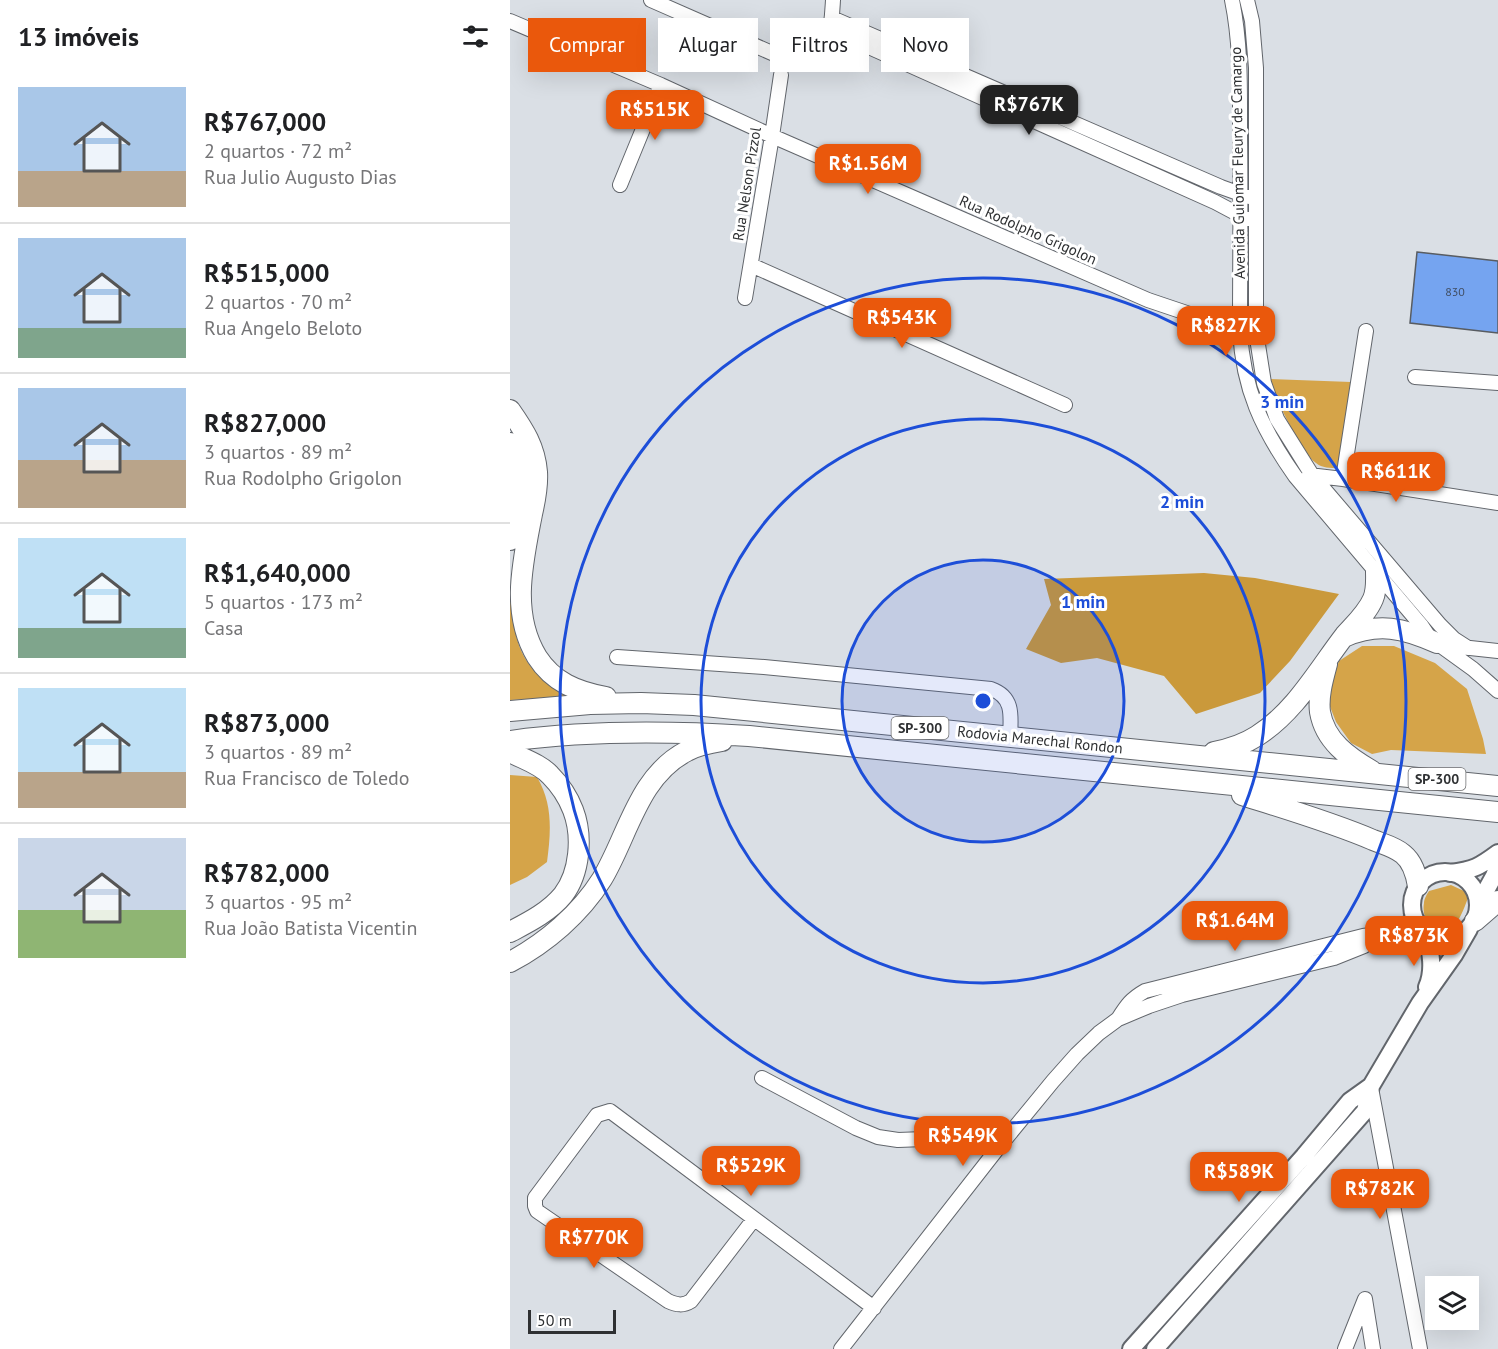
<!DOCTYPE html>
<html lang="pt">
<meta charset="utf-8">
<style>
:root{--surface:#fff;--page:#f6f6f6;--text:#202124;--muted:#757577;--line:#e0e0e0;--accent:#ea580c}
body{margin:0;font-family:"PT Sans",sans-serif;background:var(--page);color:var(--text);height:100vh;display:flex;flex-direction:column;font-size:22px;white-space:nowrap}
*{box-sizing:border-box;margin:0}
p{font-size:20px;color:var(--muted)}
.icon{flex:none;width:33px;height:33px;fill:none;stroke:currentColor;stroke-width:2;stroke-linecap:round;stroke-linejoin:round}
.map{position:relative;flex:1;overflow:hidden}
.panel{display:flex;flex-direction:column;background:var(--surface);width:510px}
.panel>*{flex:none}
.banner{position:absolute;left:18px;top:18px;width:570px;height:54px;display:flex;gap:12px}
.tools{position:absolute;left:915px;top:1276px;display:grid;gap:12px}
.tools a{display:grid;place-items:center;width:54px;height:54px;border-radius:0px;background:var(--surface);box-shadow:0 6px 24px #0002;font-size:30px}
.scale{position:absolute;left:18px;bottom:15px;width:88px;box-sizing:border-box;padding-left:6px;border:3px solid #2e3032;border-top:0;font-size:16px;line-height:21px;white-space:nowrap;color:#2e3032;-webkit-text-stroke:4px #fff;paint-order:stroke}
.price{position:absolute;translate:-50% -51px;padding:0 14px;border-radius:12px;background:var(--accent);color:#fff;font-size:20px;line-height:39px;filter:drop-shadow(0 2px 3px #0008)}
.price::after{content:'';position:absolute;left:50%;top:36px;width:18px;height:14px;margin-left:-9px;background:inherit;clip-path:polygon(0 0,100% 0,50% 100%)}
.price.current{background:#222;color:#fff}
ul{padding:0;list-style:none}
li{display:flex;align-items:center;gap:18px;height:150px;padding:0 18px}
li+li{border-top:2px solid var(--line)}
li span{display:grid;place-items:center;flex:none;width:168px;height:120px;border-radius:0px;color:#555}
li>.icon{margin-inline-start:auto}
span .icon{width:72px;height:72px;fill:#fffc;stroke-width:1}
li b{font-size:26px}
h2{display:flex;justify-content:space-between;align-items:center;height:72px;padding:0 18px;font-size:26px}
.tag{padding:0 21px;border-radius:0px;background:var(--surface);box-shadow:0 6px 24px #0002;font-size:21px;line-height:54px}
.tag.current{background:var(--accent);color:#fff}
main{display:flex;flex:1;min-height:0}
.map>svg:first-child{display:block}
.green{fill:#d5a449}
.forest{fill:#ca993b}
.building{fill:#75a4f0;stroke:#585c61;stroke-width:1.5}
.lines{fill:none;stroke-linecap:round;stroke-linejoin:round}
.minor-casing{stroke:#62666c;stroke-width:16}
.major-casing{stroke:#62666c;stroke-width:20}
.highway-casing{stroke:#62666c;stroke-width:22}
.minor{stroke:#fff;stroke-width:14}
.major{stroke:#fff;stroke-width:16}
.highway{stroke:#fff;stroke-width:20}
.ring{fill:none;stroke:#1d4ed8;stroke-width:3}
.labels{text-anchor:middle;stroke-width:6;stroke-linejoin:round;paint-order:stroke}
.number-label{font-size:12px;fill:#404d62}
.shield{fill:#fff;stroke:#6d6e70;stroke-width:1.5}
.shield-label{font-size:14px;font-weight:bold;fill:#2e3032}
.street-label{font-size:15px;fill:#2e3032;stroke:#fff}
.centre{fill:#1d4ed8;stroke:#fff;stroke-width:3}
.ring-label{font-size:18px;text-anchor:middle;font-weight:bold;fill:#1d4ed8;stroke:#fff;stroke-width:6;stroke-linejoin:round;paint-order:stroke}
</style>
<main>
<section class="panel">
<h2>13 imóveis<svg class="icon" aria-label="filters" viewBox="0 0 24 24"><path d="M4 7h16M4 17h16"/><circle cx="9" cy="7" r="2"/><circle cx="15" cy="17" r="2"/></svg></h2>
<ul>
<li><span style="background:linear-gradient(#a9c7e8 70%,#b9a48a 0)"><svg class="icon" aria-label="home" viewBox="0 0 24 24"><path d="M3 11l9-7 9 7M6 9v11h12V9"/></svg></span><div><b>R$767,000</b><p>2 quartos · 72 m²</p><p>Rua Julio Augusto Dias</p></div></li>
<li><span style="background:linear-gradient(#a9c7e8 75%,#7fa58c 0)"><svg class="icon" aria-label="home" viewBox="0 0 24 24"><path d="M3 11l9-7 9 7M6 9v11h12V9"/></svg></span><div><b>R$515,000</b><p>2 quartos · 70 m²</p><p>Rua Angelo Beloto</p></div></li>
<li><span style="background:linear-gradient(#a9c7e8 60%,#b9a48a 0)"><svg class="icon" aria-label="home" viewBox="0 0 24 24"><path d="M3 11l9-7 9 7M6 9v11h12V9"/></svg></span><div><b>R$827,000</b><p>3 quartos · 89 m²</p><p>Rua Rodolpho Grigolon</p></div></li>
<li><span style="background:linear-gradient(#bfe0f5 75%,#7fa58c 0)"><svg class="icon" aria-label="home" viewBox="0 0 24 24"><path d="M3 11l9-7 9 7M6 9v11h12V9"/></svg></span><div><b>R$1,640,000</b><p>5 quartos · 173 m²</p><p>Casa</p></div></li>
<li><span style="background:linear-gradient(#bfe0f5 70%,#b9a48a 0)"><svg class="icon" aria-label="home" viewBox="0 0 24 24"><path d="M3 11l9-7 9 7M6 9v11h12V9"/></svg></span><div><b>R$873,000</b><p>3 quartos · 89 m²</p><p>Rua Francisco de Toledo</p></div></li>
<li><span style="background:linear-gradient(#c9d6e8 60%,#8fb573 0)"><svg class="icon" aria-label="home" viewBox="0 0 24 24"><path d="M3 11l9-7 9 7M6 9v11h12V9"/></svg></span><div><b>R$782,000</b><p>3 quartos · 95 m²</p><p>Rua João Batista Vicentin</p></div></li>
</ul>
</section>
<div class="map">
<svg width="988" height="1349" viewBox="0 0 988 1349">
<rect width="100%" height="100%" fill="#dadfe5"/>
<path class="green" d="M 759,379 L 841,382 L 829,468 C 820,468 812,468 806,463 C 791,453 765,397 759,379 Z
M 2,596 C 3,629 6,657 34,680 C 42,687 57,692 67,697 L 0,700 L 0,603 Z
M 852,646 L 884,646 L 925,663 L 957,689 L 973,739 L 976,754 L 881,750 L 862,754 L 841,743 L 826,722 L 819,704 L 822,681 L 829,661 Z
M 0,775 L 27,777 C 43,804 41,832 37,862 L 17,877 L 0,885 Z
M 941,885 L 954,891 L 958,898 C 954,908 949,924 939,930 C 923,941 911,917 914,903 C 914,899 917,894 919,891 Z"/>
<path class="forest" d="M 694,573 L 745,578 L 829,594 L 780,661 L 750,693 L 686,714 L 654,676 L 587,658 L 551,663 L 516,649 L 541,605 L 534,579 Z"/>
<path class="building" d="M 907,252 L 988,261 L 988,333 L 900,323 Z"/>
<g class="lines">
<defs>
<path id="minor" d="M 141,0 L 271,57 C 279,59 290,64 299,63 C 321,61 322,16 323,0
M 722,0 C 731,44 730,88 730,133 C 731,199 730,265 730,331 C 733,389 752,429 785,476 L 911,625 L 921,640
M 737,0 L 742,21 L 746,68 L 746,332 L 754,383 L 767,419 L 802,475 L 930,625 L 944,639 L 958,648
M 322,18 L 711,187 L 739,197
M 0,21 L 151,85 L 262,136 L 638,300 L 730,331
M 321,30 L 705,202 L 737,219
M 110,185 L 151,85
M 241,265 L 555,405
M 235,298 L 262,136 L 271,75
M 905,377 L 988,383
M 799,475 L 833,479 L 988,503
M 833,479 L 856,331
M 927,643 L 963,669 L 988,691
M 951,647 L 988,651
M 107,657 L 254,667 L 481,689 C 504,697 501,716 500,737
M 608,1019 C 617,1005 621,999 635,991 L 853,936 L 868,934
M 252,1078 L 346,1128 L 368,1137 L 388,1140 L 440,1138 L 457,1140 L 488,1148
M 861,1088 L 910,1349
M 244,1219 L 181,1301 C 173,1306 167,1305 158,1301 L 27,1211 L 25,1206 L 25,1198 L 87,1115 L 100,1111 L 364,1308
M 331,1349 L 488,1148 L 543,1081 L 567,1054 L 589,1033 L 608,1019 L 639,1006 L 672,995 L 824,958 L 854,946 L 872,934 L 905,919
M 835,1349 L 855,1299 L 863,1349"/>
<path id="major" d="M902 905a33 33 0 1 1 66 0a33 33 0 1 1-66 0Z
M 940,873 C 964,870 969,867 988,853
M 969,903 L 984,876 L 988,865
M 916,932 C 920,950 925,969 917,987
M 621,1349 L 794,1156 L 840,1101 L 861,1086
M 645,1349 L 855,1111 L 861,1086 L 910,1003 L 944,955 L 959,929"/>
<path id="highway" d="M 0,410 C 14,430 25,447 27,472 C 28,486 25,501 22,514 C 13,561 0,613 27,657 C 43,682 67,692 96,697
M 0,443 C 3,448 7,454 8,460 C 14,485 5,515 0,540
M 834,637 C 868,622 894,628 927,643
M 817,664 C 813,679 808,696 810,712 C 815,741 838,757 862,771
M 0,711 L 80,704 L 131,703 L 184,705 L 988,786
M 0,741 C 79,730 159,731 239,736 L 988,812
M 0,752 C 13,759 30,764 40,775 C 50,785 58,797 63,810 C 73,836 70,873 53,895 C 39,912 19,922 0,932
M 704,752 C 720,749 733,745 747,736 C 785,712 808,670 835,635 C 845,624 857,613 863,599 C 867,590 866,580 866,571
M 732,795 C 776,809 821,822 863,840 C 873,844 885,847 893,854 C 903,862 906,874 908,886
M 965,921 L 988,901
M 0,962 C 36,943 70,914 92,879 C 118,836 128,776 177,751 C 188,745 200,743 212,741"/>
</defs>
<use href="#minor" class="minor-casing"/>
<use href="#major" class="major-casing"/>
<use href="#highway" class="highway-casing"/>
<use href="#minor" class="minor"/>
<use href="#major" class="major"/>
<use href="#highway" class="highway"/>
</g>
<circle cx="473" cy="701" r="141" fill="#1d4ed8" fill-opacity=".12"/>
<g class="ring">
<circle cx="473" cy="701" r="141"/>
<circle cx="473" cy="701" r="282"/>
<circle cx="473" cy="701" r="423"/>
</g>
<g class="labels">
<g class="number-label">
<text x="945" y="296">830</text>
</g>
<g class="shield">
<rect x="381.5" y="717" width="57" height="22" rx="4.5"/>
<rect x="898.5" y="768" width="57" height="22" rx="4.5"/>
</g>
<g class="shield-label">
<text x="410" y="733">SP-300</text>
<text x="927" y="784">SP-300</text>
</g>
<g class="street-label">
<text transform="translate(728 163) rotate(-91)" y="5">Avenida Guiomar Fleury de Camargo</text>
<text transform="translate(237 184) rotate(-81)" y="5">Rua Nelson Pizzol</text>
<text transform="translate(518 230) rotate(24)" y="5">Rua Rodolpho Grigolon</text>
<text transform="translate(530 740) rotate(6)" y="5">Rodovia Marechal Rondon</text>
</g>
</g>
<circle cx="473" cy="701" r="9" class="centre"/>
<g class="ring-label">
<text x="772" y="408">3 min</text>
<text x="672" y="508">2 min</text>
<text x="573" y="608">1 min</text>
</g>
</svg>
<div class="tools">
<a><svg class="icon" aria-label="layers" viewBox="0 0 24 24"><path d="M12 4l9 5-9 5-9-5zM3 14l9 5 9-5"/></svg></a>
</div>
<div class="scale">50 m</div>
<b class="price current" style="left:519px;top:136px">R$767K</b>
<b class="price" style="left:145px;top:141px">R$515K</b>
<b class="price" style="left:358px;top:195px">R$1.56M</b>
<b class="price" style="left:392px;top:349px">R$543K</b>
<b class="price" style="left:716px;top:357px">R$827K</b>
<b class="price" style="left:886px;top:503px">R$611K</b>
<b class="price" style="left:725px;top:952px">R$1.64M</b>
<b class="price" style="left:904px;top:967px">R$873K</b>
<b class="price" style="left:453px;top:1167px">R$549K</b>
<b class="price" style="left:241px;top:1197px">R$529K</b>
<b class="price" style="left:729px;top:1203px">R$589K</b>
<b class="price" style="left:870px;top:1220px">R$782K</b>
<b class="price" style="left:84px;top:1269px">R$770K</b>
<div class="banner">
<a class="tag current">Comprar</a>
<a class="tag">Alugar</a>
<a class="tag">Filtros</a>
<a class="tag">Novo</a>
</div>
</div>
</main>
